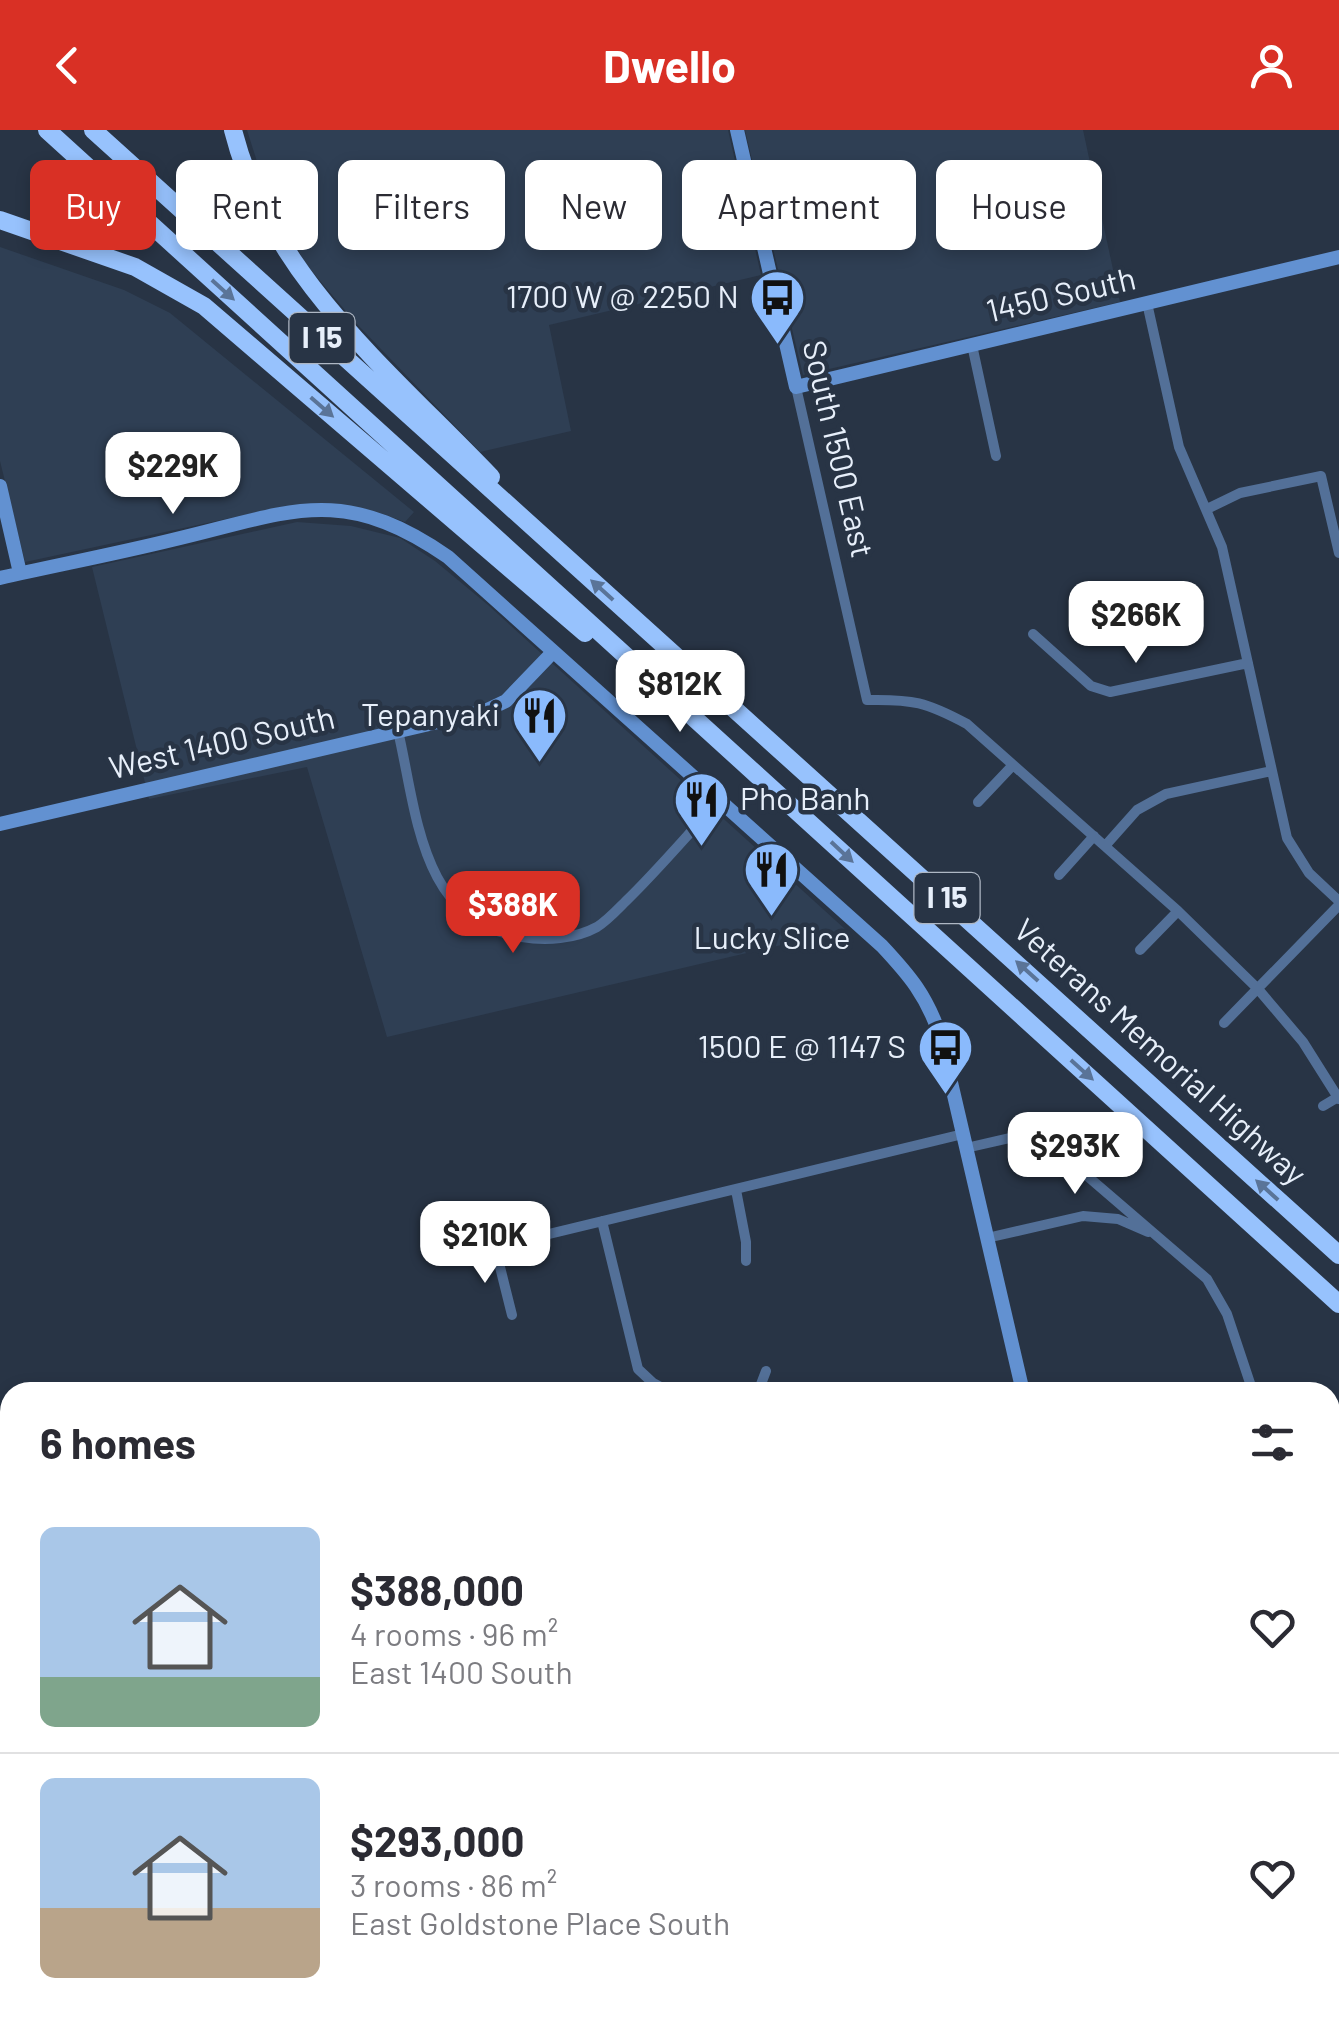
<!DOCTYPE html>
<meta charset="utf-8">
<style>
:root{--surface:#fff;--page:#f7f7f7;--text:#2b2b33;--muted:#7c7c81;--line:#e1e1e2;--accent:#d93025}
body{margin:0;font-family:Barlow,sans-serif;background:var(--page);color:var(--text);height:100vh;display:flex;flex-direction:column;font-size:38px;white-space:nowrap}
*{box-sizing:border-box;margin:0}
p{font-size:32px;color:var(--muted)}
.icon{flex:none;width:55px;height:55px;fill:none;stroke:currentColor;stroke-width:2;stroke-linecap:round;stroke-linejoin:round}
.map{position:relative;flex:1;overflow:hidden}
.panel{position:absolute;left:0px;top:1252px;width:1340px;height:642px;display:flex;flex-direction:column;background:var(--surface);border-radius:30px 30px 0 0;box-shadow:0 5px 15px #0003}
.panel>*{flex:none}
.top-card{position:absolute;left:30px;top:30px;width:1280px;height:90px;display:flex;gap:20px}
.price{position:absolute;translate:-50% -85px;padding:0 22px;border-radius:20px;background:#fff;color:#222;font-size:32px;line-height:65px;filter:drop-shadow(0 2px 5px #0008)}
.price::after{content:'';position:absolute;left:50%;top:60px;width:30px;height:22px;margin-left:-15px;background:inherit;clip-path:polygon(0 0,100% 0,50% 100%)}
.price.active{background:var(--accent);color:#fff}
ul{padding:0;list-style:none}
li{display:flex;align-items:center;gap:30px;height:250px;padding:0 40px}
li+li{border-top:2px solid var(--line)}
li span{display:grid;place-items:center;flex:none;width:280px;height:200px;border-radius:15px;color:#555}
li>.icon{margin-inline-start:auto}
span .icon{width:120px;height:120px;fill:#fffc;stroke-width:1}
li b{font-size:42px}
h2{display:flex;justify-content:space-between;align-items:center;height:120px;padding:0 40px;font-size:42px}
.pill{padding:0 35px;border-radius:15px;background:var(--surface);box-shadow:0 5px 15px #0003;font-size:35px;line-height:90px}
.pill.active{background:var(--accent);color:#fff}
header{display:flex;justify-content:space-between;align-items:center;height:130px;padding:0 40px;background:var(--accent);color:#fff;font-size:45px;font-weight:700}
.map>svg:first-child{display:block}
.built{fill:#2f3f54}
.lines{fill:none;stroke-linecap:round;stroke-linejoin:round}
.street{stroke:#537098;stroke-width:10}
.secondary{stroke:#6291d1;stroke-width:14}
.primary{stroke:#6eaafd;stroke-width:15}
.highway{stroke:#97c2fd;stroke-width:18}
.oneway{fill:#5a7498}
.labels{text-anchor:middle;stroke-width:9;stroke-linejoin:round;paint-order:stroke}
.shield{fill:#283445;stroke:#aeb7c4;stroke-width:2.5}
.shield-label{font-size:30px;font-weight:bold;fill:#e7effa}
.street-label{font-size:32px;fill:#e7effa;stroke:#283445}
.poi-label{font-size:32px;fill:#e7effa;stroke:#283445;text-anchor:end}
</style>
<header><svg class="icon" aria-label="back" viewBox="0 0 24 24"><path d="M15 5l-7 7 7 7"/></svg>Dwello<svg class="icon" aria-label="person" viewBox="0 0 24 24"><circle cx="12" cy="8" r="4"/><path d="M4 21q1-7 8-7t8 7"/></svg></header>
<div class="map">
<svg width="1339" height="1894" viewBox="0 0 1339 1894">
<rect width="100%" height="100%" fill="#283445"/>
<path class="built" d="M 247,0 L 728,0 L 761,145 L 549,195 L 571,301 L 480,322 L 355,192 L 305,133 L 266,60 Z
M 745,0 L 1083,0 L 1120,172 L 803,245 Z
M 0,117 L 124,160 L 170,183 L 414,382 L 405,392 L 377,382 L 318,374 L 286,376 L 25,432 L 0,331 Z
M 297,392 L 351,396 L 400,408 L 435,431 L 488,475 L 846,800 L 387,907 L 307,637 L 149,669 L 92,437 Z
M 1330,1567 L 1339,1570 L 1339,1776 L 1330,1778 Z
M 0,1679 L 10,1755 L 10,1789 L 0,1791 Z
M 38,1885 L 610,1885 L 612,1894 L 40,1894 Z"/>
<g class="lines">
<path class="street" d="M 1147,173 L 1179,317 L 1222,417 L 1287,708 L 1309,743 L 1339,771
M 972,215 L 996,326
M 796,257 L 867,570 C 913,569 926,572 967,594 L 1178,781 L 1258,859 L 1303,912 L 1339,969
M 1207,379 L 1240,363 L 1321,346 L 1339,423
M 1033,504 L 1091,556 L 1110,562 L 1248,533
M 398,601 C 417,682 420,793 522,807 C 546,811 575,809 597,797 C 607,791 617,780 626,771 C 659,739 688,704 720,670
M 978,672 L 1013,635
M 1105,716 L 1137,680 L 1166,664 L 1272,641
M 1059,745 L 1094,706
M 1140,820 L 1178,781
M 1224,893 L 1339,775
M 1323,976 L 1338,967
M 966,1018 L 1036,1002 L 1207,1149 L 1227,1184 L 1253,1262
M 736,1060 L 746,1112 L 746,1131
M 602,1091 L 638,1239 L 653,1253 L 670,1262
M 987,1108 L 1083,1086 L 1118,1089 L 1148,1102
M 512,1185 L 495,1117 L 963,1004
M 758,1262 L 766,1241
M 1330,1352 L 1339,1354
M 0,1399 L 10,1397
M 1330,1528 L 1339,1532
M 857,1885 L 860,1894
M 0,1888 L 1,1894"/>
<path class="secondary" d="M 737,0 L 796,257 L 1339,127
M 0,356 L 20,443
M 0,448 C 57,435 115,424 172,410 C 288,383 340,352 448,427 L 882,816 C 910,846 926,865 940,905 L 1023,1262
M 0,694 L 485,581 L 506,571 L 553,522
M 0,1679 L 10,1692
M 217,1885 L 219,1894"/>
<path class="primary" d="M 1330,1800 L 1339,1798
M 925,1894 L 964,1885"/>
<path class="highway" d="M 47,0 L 1339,1174
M 93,0 C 507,377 925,748 1339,1125
M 233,0 C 270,147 391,242 491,347
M 0,90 L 135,137 L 204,176 L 585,503"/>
</g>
<defs><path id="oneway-solid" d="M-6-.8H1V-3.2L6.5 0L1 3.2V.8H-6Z" transform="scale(2.5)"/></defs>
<g class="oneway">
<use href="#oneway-solid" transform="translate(223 160) rotate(42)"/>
<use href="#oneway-solid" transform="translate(322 277) rotate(41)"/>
<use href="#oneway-solid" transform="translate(602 460) rotate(-138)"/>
<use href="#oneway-solid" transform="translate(842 722) rotate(43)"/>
<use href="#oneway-solid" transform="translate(1027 841) rotate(-138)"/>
<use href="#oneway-solid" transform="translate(1082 940) rotate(42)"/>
<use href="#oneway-solid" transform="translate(1267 1060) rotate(-138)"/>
</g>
<defs>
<symbol id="bus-pin" viewBox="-11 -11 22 30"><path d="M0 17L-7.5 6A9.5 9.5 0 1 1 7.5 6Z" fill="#8abafc" stroke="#283445"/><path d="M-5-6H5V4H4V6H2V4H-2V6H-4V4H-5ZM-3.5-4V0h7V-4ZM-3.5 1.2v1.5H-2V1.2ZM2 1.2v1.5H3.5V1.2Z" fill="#111"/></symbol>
<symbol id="restaurant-pin" viewBox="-11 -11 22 30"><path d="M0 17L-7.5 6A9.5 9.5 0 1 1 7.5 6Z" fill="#8abafc" stroke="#283445"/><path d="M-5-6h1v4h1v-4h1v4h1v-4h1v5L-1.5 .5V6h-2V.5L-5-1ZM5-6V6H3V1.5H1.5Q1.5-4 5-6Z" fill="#111"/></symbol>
</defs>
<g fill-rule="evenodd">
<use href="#bus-pin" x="746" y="136" width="63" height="86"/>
<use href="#restaurant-pin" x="508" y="554" width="63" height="86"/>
<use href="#restaurant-pin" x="670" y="638" width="63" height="86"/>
<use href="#restaurant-pin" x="740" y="708" width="63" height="86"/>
<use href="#bus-pin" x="914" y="886" width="63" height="86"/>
</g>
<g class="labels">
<g class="shield">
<rect x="289.5" y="183" width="65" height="50" rx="8"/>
<rect x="914.5" y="743" width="65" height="50" rx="8"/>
</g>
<g class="shield-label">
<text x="322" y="218">I 15</text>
<text x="947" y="778">I 15</text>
</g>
<g class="street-label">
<text transform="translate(1061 165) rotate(-13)" y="11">1450 South</text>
<text transform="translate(838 319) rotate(77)" y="11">South 1500 East</text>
<text transform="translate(222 613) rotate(-13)" y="11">West 1400 South</text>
<text transform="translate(1160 922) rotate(42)" y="11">Veterans Memorial Highway</text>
</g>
<g class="poi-label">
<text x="739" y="178">1700 W @ 2250 N</text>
<text x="500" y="596">Tepanyaki</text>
<text x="740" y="680" text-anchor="start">Pho Banh</text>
<text x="772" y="819" text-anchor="middle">Lucky Slice</text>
<text x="906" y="928">1500 E @ 1147 S</text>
</g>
</g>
</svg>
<b class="price" style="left:173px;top:387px">$229K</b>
<b class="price" style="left:1136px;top:536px">$266K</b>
<b class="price" style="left:680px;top:605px">$812K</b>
<b class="price active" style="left:513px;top:826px">$388K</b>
<b class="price" style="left:1075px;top:1067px">$293K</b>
<b class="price" style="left:485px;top:1156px">$210K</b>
<div class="top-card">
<a class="pill active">Buy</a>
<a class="pill">Rent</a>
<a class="pill">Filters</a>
<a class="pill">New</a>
<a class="pill">Apartment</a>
<a class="pill">House</a>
</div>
<section class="panel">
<h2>6 homes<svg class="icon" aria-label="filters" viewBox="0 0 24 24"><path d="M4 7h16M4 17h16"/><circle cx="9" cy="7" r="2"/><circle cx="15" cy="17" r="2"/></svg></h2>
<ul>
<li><span style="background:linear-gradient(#a9c7e8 75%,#7fa58c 0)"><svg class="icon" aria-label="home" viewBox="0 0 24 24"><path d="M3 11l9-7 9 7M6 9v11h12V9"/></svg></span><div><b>$388,000</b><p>4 rooms · 96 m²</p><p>East 1400 South</p></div><svg class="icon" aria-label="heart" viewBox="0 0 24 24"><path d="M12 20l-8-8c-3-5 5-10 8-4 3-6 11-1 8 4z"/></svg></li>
<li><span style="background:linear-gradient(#a9c7e8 65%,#b9a48a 0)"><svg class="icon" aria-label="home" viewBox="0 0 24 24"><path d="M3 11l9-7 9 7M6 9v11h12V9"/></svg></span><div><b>$293,000</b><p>3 rooms · 86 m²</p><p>East Goldstone Place South</p></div><svg class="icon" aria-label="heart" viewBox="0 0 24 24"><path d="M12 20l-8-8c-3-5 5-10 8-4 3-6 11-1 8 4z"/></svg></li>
</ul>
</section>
</div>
